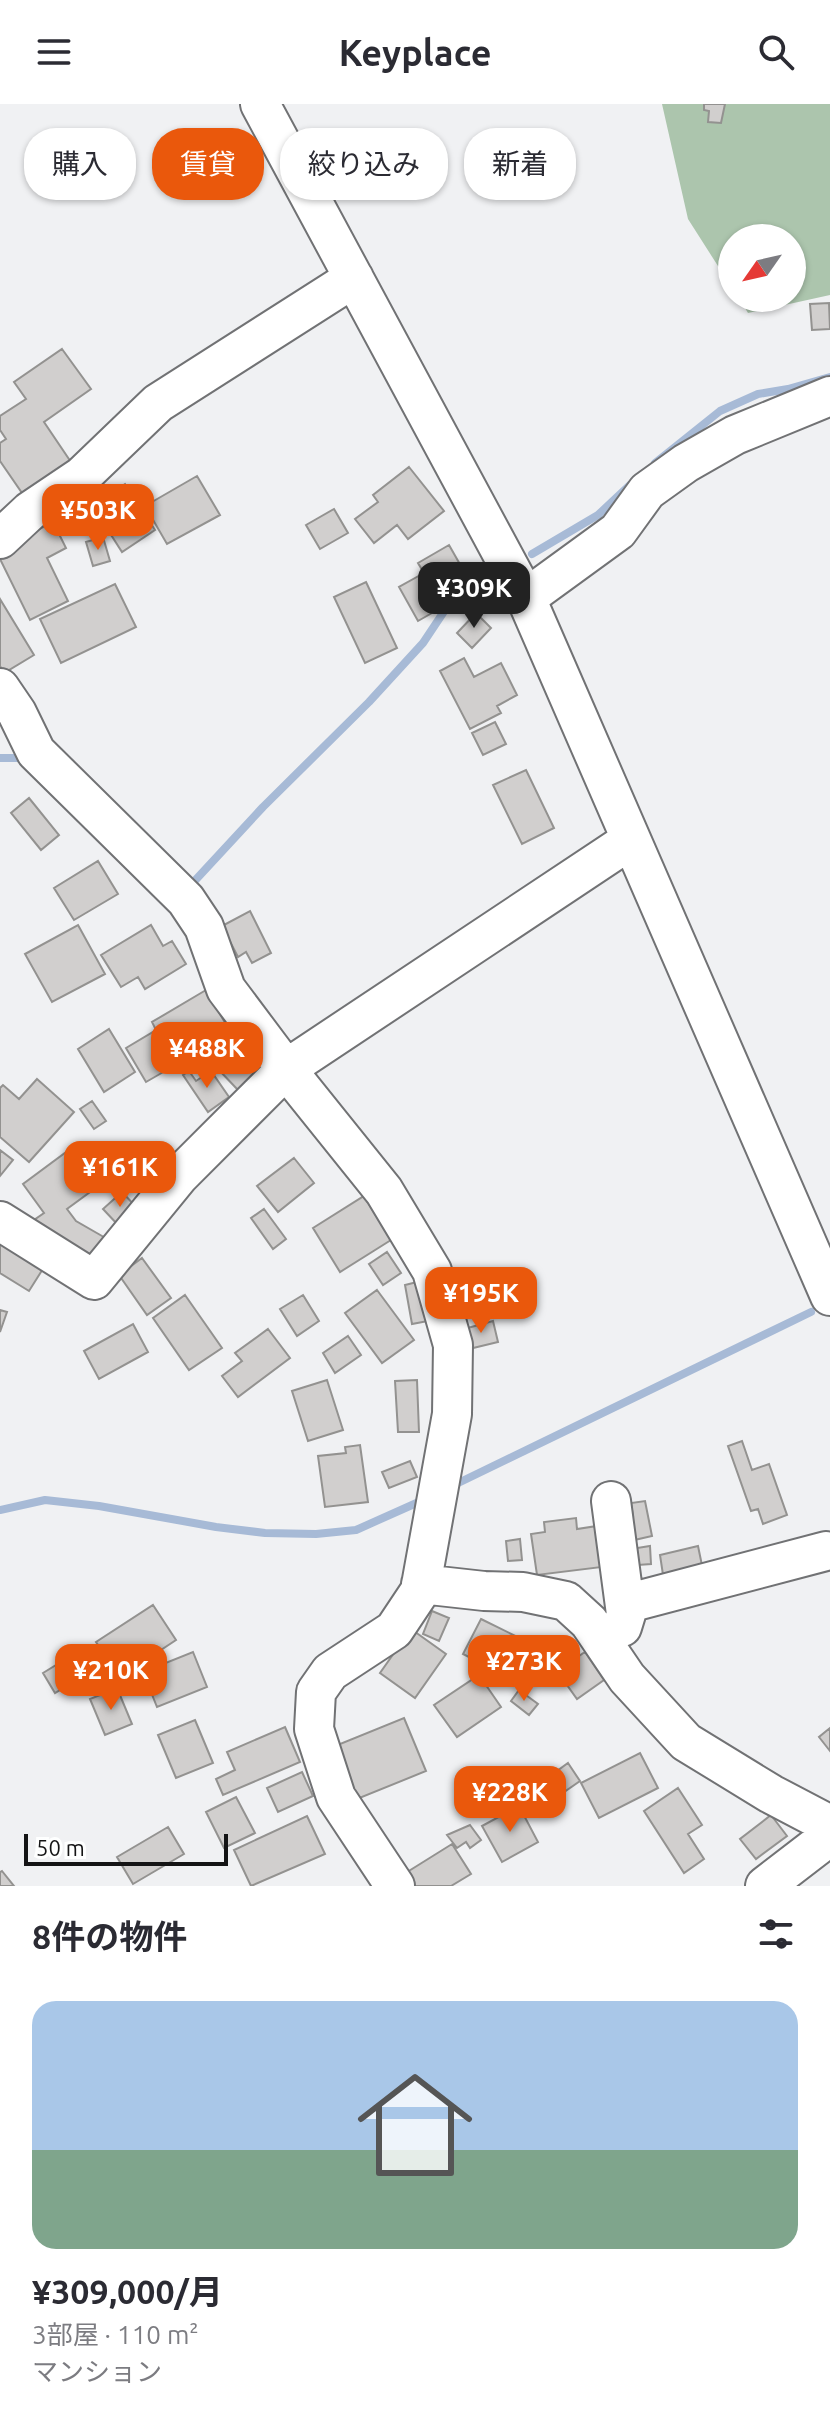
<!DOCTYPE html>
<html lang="ja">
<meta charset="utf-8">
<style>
:root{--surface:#fff;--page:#f7f7f7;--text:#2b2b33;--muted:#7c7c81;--accent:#ea580c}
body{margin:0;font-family:Ubuntu,"Noto Sans JP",sans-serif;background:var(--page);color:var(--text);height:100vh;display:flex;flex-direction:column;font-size:30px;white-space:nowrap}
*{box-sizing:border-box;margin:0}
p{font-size:26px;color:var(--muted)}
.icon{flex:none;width:44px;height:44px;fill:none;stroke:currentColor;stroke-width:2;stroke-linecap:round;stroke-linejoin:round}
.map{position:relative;height:1782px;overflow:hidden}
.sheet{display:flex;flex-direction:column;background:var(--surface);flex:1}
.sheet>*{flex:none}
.banner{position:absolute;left:24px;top:24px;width:782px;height:72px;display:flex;gap:16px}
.needle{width:52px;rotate:236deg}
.fabs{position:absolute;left:718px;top:120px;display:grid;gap:16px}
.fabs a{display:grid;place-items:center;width:88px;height:88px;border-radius:50%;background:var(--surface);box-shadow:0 2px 6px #0004;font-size:40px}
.scale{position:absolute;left:24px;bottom:20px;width:204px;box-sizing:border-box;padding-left:8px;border:4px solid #141415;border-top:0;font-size:22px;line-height:28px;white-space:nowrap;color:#141415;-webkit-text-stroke:6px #feffff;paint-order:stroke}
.price{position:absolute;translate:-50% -68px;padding:0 18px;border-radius:16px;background:var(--accent);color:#fff;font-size:26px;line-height:52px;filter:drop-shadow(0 2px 4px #0008)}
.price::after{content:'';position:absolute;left:50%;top:48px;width:24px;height:18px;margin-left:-12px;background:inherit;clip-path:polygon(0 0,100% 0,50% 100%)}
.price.current{background:#222;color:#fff}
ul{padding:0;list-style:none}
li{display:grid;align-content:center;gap:16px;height:424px;padding:0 32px}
li span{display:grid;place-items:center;height:248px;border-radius:24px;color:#555}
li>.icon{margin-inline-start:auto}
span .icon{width:144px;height:144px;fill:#fffc;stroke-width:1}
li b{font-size:34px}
h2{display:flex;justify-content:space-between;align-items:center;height:96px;padding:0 32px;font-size:34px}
.pill{padding:0 28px;border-radius:32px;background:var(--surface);box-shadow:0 2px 6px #0004;font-size:28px;line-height:72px}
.pill.current{background:var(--accent);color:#fff}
header{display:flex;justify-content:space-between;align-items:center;height:104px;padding:0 32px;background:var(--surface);font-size:36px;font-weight:700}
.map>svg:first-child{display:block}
.green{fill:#acc5ad}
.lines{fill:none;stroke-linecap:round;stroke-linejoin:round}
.stream{stroke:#a7bad6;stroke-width:8}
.building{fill:#d1cfce;stroke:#939290;stroke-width:2}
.minor-casing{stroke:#717274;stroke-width:42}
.minor{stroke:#fff;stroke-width:38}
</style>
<header><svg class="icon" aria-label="menu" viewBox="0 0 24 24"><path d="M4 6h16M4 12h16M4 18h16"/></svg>Keyplace<svg class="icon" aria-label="search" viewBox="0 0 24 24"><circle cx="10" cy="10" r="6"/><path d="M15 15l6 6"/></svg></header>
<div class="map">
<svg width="830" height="1782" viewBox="0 0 830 1782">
<rect width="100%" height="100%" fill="#f0f1f3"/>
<path class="green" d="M 662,0 L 830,0 L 830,191 L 748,209 L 739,194 L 792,194 L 792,134 L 732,134 L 732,184 L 688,115 Z"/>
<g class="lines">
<path class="stream" d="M 655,359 L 720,307 L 758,290 L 788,285 L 830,273
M 532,450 L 598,411 L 630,381
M 0,654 L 20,654 L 24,657
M 189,783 L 263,703 L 369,598 L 423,539 L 445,506 L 467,483 L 489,469
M 452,1382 L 811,1208
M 0,1406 L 45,1396 L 99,1402 L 216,1423 L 265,1429 L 316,1430 L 356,1426 L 421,1397"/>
</g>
<path class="building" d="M 704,0 L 725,0 L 721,19 L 708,18 L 709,7 L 704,6 Z
M 829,199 L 830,225 L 812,226 L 810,200 Z
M 62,245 L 91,285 L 44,318 L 79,370 L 31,402 L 0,357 L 0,339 L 6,335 L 0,326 L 0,312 L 26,295 L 14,278 Z
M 409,363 L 444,407 L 408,435 L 397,421 L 374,439 L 355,415 L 378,398 L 373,391 Z
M 197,372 L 220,411 L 167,440 L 145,402 Z
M 125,380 L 155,426 L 122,448 L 92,401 Z
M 334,405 L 348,429 L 320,445 L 306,421 Z
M 53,418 L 66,444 L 47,454 L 68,497 L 30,516 L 0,455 L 0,445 Z
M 103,433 L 110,457 L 93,462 L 86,438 Z
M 449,441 L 470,478 L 442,494 L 446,501 L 418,517 L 399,483 L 424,469 L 418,459 Z
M 366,478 L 397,544 L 365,559 L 334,493 Z
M 115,480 L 136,523 L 61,559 L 40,515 Z
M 0,495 L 34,551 L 4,569 L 0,562 Z
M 476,509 L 491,524 L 472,544 L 457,529 Z
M 464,554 L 474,573 L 501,559 L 517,591 L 497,602 L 501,609 L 470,625 L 440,567 Z
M 495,618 L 506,640 L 483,651 L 472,629 Z
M 526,666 L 554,724 L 522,740 L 493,681 Z
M 29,694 L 59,731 L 41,746 L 11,709 Z
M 98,757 L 118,790 L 74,816 L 54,784 Z
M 250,807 L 271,849 L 252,859 L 246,848 L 238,853 L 222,822 Z
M 78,821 L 105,870 L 52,898 L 25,850 Z
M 151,821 L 163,842 L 172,837 L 186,860 L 145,885 L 138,873 L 121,883 L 101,851 Z
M 206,886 L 231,929 L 146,978 L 126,944 L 156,926 L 152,918 Z
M 109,925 L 135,968 L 104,988 L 78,945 Z
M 233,930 L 263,962 L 238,986 L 218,965 L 224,960 L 213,948 Z
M 189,967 L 196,977 L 211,967 L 229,993 L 208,1008 L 183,971 Z
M 37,975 L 74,1008 L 29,1058 L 0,1033 L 0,984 L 3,981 L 19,995 Z
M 92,997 L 106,1017 L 94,1025 L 80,1005 Z
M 73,1043 L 101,1080 L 67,1105 L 76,1117 L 109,1136 L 97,1157 L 34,1116 L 44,1109 L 23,1080 Z
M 0,1046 L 13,1056 L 0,1072 Z
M 294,1054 L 314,1079 L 278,1108 L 257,1082 Z
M 122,1088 L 138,1105 L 119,1122 L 103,1105 Z
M 364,1092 L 391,1136 L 340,1168 L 313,1124 Z
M 264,1105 L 286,1135 L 273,1145 L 251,1114 Z
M 0,1130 L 46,1160 L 29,1187 L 0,1169 Z
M 387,1148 L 401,1169 L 383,1181 L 369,1160 Z
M 142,1154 L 171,1194 L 147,1211 L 119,1171 Z
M 421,1177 L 428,1217 L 412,1220 L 405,1181 Z
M 494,1178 L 502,1207 L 475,1214 L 468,1185 Z
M 377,1186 L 414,1236 L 382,1259 L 345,1209 Z
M 185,1191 L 222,1244 L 189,1266 L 153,1214 Z
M 303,1191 L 319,1217 L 297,1232 L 280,1205 Z
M 0,1206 L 7,1208 L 0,1228 Z
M 493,1217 L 498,1238 L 469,1245 L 464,1225 Z
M 133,1220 L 148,1248 L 99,1275 L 84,1247 Z
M 268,1225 L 290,1254 L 238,1293 L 222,1272 L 242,1257 L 235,1249 Z
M 348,1232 L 361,1251 L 335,1269 L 323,1249 Z
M 327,1276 L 343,1326 L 308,1337 L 292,1287 Z
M 417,1276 L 419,1328 L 398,1328 L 395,1277 Z
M 742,1337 L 752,1366 L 769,1360 L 787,1411 L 763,1420 L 758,1405 L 751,1407 L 728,1342 Z
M 360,1341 L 368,1398 L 325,1403 L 318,1352 L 346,1349 L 345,1343 Z
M 410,1357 L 417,1373 L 389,1384 L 382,1368 Z
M 645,1397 L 652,1432 L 630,1437 L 625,1414 L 633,1412 L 631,1399 Z
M 576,1414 L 577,1425 L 597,1422 L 602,1463 L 537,1471 L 531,1430 L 545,1428 L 544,1418 Z
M 520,1435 L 522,1456 L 508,1457 L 506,1437 Z
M 650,1442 L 651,1460 L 638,1461 L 637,1444 Z
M 698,1442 L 705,1476 L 665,1484 L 660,1451 Z
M 153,1501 L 176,1536 L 120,1573 L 96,1538 Z
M 432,1507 L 449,1514 L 439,1537 L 423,1530 Z
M 481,1515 L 540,1544 L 522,1580 L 463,1550 Z
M 411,1525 L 446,1550 L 415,1594 L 380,1569 Z
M 79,1547 L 91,1567 L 55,1589 L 43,1569 Z
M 193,1548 L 207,1583 L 157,1603 L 143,1568 Z
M 585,1548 L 604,1576 L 577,1595 L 557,1567 Z
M 479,1571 L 501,1603 L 457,1633 L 434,1601 Z
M 117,1584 L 132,1620 L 105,1631 L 90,1595 Z
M 519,1586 L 538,1600 L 529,1611 L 511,1597 Z
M 404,1614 L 426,1667 L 357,1695 L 335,1642 Z
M 195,1616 L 213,1659 L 176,1674 L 158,1631 Z
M 285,1623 L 300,1658 L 223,1691 L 216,1675 L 235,1666 L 227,1648 Z
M 830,1624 L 830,1647 L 819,1633 Z
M 640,1649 L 658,1684 L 599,1714 L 581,1679 Z
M 568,1659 L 580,1677 L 554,1695 L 544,1680 L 548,1678 L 546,1675 Z
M 302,1668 L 313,1692 L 278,1708 L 267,1684 Z
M 678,1684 L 702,1721 L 688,1730 L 704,1755 L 684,1769 L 644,1707 Z
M 236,1693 L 255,1729 L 224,1744 L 206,1708 Z
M 519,1702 L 538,1738 L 502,1758 L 482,1722 Z
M 771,1711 L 787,1732 L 756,1755 L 740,1735 Z
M 307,1712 L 325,1750 L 251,1782 L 234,1746 Z
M 470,1721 L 481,1736 L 470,1744 L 466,1738 L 457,1744 L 447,1731 Z
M 168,1723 L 184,1750 L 133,1780 L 117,1753 Z
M 452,1740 L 471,1770 L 451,1782 L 412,1782 L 404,1770 Z
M 2,1767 L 14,1782 L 0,1782 L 0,1768 Z"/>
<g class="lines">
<defs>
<path id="minor" d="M 260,0 L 526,494 L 830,1192
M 0,435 L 30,407 L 82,372 L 158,299 L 354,174
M 526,494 L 618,427 L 647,387 L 686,359 L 735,331 L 830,292
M 0,584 L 17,609 L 36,648 L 186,796 L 204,823 L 226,885 L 286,965 L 179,1072 L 94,1176 L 0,1117
M 611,1397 L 626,1510 L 622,1523
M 421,1480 L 484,1487 L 523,1488 L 566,1497 L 589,1518 L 627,1574 L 686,1638 L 771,1690 L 830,1721
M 625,1500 L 826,1447
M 395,1782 L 336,1693 L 314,1625 L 316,1588 L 330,1568 L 394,1526 L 420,1487 L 452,1310 L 453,1241 L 432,1167 L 384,1087 L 286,965 L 629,737
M 765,1782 L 830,1732"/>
</defs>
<use href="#minor" class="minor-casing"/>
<use href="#minor" class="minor"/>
</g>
</svg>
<div class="fabs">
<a><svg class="needle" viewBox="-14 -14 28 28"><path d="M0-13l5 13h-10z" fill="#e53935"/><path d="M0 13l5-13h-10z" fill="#7c7c81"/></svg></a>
</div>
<div class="scale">50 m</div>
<b class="price" style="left:98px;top:448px">¥503K</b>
<b class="price current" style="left:474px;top:526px">¥309K</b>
<b class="price" style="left:207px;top:986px">¥488K</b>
<b class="price" style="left:120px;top:1105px">¥161K</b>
<b class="price" style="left:481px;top:1231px">¥195K</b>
<b class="price" style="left:524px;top:1599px">¥273K</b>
<b class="price" style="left:111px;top:1608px">¥210K</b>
<b class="price" style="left:510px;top:1730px">¥228K</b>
<div class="banner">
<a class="pill">購入</a>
<a class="pill current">賃貸</a>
<a class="pill">絞り込み</a>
<a class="pill">新着</a>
</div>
</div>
<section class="sheet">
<h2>8件の物件<svg class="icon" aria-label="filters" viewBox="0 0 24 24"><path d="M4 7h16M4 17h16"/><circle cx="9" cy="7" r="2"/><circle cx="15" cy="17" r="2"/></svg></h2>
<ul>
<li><span style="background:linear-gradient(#a9c7e8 60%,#7fa58c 0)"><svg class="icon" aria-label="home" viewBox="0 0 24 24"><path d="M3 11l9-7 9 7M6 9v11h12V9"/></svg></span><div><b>¥309,000/月</b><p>3部屋 · 110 m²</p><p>マンション</p></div></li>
</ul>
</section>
